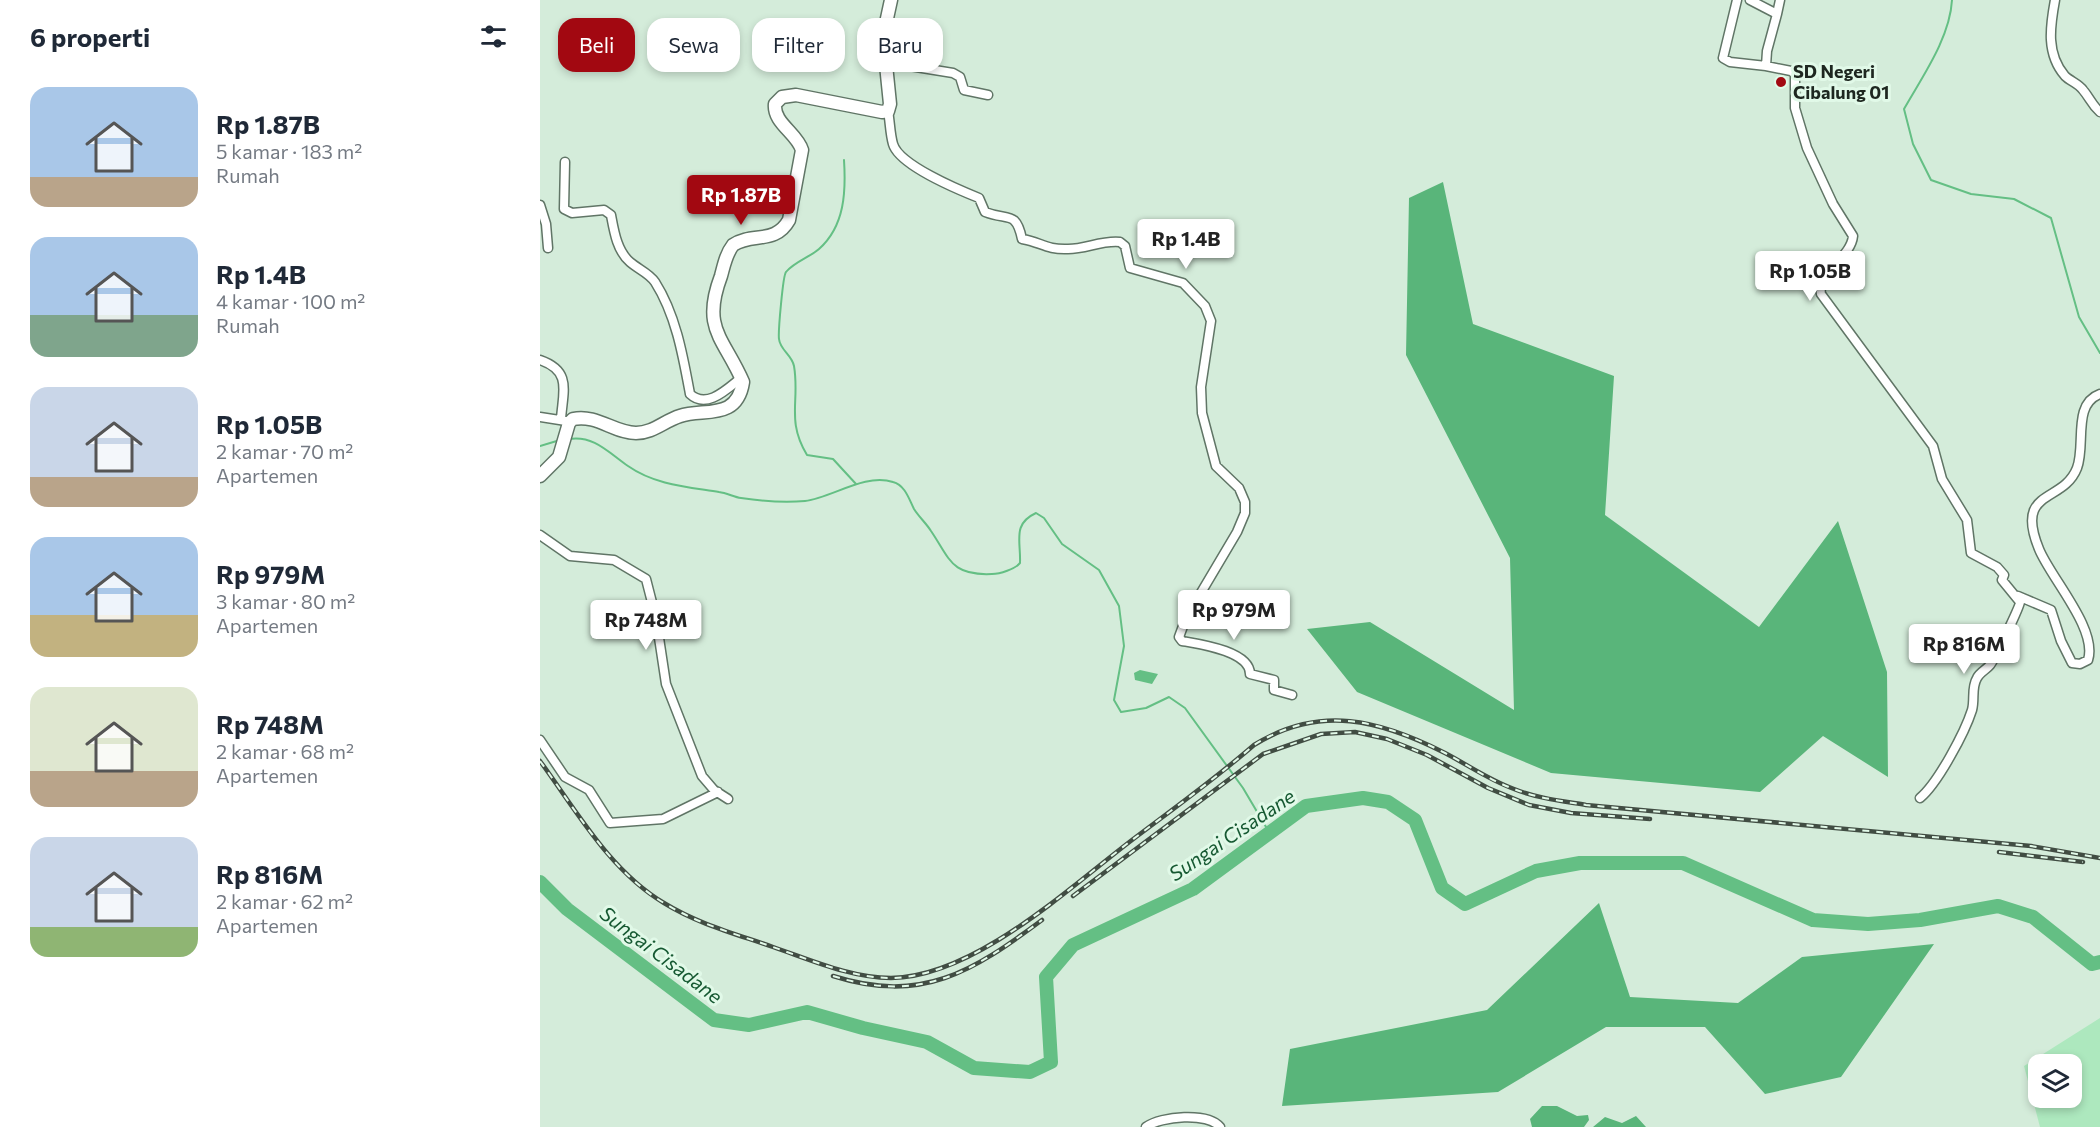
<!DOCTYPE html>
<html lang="id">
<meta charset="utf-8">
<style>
:root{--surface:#fff;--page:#f2f2f3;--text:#1f2937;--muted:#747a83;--accent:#a20811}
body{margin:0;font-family:Commissioner,sans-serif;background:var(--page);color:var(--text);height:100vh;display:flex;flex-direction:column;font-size:22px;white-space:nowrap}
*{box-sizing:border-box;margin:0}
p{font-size:20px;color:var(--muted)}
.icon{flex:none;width:33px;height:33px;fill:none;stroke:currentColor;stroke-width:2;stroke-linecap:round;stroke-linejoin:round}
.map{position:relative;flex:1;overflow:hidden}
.drawer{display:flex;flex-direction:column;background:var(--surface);width:540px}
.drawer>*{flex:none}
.banner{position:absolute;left:18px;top:18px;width:570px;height:54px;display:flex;gap:12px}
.tools{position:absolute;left:1488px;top:1054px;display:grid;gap:12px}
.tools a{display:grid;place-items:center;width:54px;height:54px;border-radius:12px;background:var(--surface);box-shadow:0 3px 9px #0003;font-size:30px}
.price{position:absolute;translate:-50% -51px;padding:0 14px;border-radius:6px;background:#fff;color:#222;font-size:20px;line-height:39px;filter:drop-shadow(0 2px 3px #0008)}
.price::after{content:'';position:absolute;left:50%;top:36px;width:18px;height:14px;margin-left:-9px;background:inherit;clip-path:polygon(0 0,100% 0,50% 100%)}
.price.active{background:var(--accent);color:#fff}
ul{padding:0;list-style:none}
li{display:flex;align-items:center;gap:18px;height:150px;padding:0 30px}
li span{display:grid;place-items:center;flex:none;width:168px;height:120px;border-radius:18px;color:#555}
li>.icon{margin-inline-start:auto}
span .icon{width:72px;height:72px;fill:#fffc;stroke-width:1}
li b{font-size:26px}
h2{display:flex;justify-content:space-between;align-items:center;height:72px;padding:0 30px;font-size:26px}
.tag{padding:0 21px;border-radius:18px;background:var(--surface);box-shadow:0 3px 9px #0003;font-size:21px;line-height:54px}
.tag.active{background:var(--accent);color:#fff}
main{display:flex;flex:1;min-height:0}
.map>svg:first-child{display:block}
.green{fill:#ade8be;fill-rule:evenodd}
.forest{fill:#59b57a}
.water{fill:#64bf84}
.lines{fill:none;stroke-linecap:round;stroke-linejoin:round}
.stream{stroke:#64bf84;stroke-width:2}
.river{stroke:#64bf84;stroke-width:14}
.street-casing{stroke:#607566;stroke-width:11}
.secondary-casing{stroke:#607566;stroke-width:15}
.street{stroke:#fff;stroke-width:8}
.secondary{stroke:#fff;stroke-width:12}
.rail-casing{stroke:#414d43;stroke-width:4.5}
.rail{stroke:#e1f9e8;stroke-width:2;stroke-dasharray:7;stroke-linecap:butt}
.poi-dot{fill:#a20811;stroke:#e1f9e8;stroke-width:2}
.labels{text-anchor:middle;stroke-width:6;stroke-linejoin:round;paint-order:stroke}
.poi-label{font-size:18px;font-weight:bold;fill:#1e2720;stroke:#e1f9e8;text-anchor:start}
.water-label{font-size:20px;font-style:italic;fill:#165932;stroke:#e1f9e8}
</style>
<main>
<section class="drawer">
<h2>6 properti<svg class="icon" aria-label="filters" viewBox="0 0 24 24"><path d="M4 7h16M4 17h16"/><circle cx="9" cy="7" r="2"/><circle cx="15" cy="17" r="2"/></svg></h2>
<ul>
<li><span style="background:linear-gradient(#a9c7e8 75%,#b9a48a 0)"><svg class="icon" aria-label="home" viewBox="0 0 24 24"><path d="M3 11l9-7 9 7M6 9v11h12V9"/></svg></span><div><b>Rp 1.87B</b><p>5 kamar · 183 m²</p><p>Rumah</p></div></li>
<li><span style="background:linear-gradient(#a9c7e8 65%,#7fa58c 0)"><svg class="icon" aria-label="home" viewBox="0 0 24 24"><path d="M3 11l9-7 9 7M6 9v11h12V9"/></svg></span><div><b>Rp 1.4B</b><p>4 kamar · 100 m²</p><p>Rumah</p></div></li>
<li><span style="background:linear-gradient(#c9d6e8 75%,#b9a48a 0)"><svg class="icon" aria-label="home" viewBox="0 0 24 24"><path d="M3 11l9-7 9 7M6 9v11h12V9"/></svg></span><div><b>Rp 1.05B</b><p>2 kamar · 70 m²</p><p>Apartemen</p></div></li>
<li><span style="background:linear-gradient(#a9c7e8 65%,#c2b280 0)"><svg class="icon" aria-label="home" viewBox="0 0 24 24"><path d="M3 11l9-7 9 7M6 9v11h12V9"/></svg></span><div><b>Rp 979M</b><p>3 kamar · 80 m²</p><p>Apartemen</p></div></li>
<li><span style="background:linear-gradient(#dfe7d0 70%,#b9a48a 0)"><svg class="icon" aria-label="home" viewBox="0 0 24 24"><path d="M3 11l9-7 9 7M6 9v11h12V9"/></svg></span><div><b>Rp 748M</b><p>2 kamar · 68 m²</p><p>Apartemen</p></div></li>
<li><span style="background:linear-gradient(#c9d6e8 75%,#8fb573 0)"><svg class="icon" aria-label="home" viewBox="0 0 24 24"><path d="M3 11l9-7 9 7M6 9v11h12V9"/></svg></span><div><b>Rp 816M</b><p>2 kamar · 62 m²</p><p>Apartemen</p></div></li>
</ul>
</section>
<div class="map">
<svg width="1560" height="1127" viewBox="0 0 1560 1127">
<rect width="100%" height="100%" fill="#d4ecda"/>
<path class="green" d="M 1560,1018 L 1560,1127 L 1500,1127 L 1484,1066 ZM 1498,1065 L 1532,1065 L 1532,1098 L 1498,1098 Z"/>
<path class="forest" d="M 903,182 L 933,324 L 1074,376 L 1065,515 L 1219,627 L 1298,521 L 1347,672 L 1348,777 L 1283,736 L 1220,792 L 1011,773 L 817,692 L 767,629 L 830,622 L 974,710 L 970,558 L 866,355 L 869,198 Z
M 1059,903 L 1090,997 L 1198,1003 L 1262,957 L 1394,944 L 1301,1077 L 1225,1094 L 1165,1027 L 1066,1027 L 958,1092 L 742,1106 L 750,1049 L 947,1010 Z
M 1002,1106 L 1017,1106 L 1037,1116 L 1048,1115 L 1049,1120 L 1044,1127 L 992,1127 L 990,1119 Z
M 1096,1116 L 1106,1127 L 1053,1127 L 1065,1117 L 1082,1123 Z"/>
<path class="water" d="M 600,670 L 618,674 L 612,684 L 595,680 L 594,673 Z"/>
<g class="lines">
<path class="stream" d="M 1412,0 C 1410,38 1382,77 1364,109 L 1373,144 L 1391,180 L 1431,194 L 1474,199 L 1511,218 L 1539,317 L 1560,353
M 304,160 C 306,191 305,226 279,249 C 270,257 254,262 246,272 C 243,275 238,332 239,339 C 240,350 252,355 254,366 C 260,401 246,420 267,455 L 293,459 L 316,484
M 29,439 C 54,435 69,453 88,466 C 115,485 148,487 179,492 C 187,493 194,497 201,498 C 221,501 244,503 265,501 C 292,498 324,473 353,482 C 365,485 369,499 374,509 C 379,517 386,523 391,531 C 410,559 411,576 452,574 C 460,574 475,569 480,563 C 481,541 472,524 496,513 L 504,518 L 522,544 L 559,570 L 579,606 L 584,646 L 574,700 L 581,712 L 606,708 L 629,697 L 645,708 L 703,788 L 729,832
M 0,446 L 20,440"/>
<path class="river" d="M 0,882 L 27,909 L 174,1020 L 209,1025 L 267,1012 L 323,1028 L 387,1042 L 434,1068 L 490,1072 L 511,1062 L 506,977 L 533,945 L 653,889 L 766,806 L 823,798 L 848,802 L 875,820 L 902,888 L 925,904 L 996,871 L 1040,863 L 1143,863 L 1273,920 L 1328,924 L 1380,920 L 1458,906 L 1493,917 L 1552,964 L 1560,962"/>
<defs>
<path id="street" d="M 1197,0 L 1183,58 L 1190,62 L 1226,66
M 1210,0 L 1237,14 L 1227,51 L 1226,66 L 1251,71 L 1255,74 L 1255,108 L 1267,148 L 1293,204 L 1313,236 C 1311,258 1277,272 1281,294 L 1393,446 L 1402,479 L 1427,520 L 1431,553 L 1457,567 L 1464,575 L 1462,580 L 1480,602 C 1480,606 1454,661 1450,665 C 1446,670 1440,672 1437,678 C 1431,688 1435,699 1432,710 C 1425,732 1398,783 1380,798
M 1515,0 C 1510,27 1506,54 1525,76 C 1530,81 1539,84 1543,90 C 1550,98 1551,104 1560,112
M 1237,14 L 1240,0
M 345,62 L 413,73 L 420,77 L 424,90 L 448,95
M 348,111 C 350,121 350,134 353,144 C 359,165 419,190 439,198 L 445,212 C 468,221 476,210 482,239 C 501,242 506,250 528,249 C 546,249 562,240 580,242 L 585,246 L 590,268 L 643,283 L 665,306 L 671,321 L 661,387 L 662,413 L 676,466 L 699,488 L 705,502 L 705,513 L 697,532 L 646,618 L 639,637 L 642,641 C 659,644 710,651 710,674 L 734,680 L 734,690 L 752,695
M 25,162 L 24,209 L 32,213 L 64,210 L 71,215 C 74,231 77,251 90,262 C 98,269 109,273 115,282 C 136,315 143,356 150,394 C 167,410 188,388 201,378
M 0,205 L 6,224 L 8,248
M 0,360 C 32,371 23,391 21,419
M 0,417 L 26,421
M 0,535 L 30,556 L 74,560 L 106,579 L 116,618 L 126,684 L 162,776 L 174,790 L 188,799
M 1478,596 L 1511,610 L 1521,641 L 1532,663 L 1540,664 L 1548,660 C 1558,629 1510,577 1499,549 C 1474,488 1523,504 1537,468 C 1546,445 1532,404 1560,394
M 0,740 L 25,777 L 49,790 L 70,823 L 123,819 L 178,792
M 606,1127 C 621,1116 668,1112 680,1127"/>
<path id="secondary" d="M 0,476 L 19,457 L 29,423 L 33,419 C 57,414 74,433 96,433 C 113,433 124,421 140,416 C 164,408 197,421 203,382 C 184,338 161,329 181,276 C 184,265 186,254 193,245 C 212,232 235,245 249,220 L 262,150 C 257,133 233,123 235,104 L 242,97 L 256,95 L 342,112 L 348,111 L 350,104 L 345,55 L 346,23 L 351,0"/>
</defs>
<use href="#street" class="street-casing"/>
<use href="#secondary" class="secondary-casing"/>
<use href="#street" class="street"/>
<use href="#secondary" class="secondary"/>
<defs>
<path id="rail" d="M 0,761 C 36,810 70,871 124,903 C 158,924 196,934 233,947 C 271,960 311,978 351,978 C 434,977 529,888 592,840 C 633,809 675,779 714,745 C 780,704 840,720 905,753 C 928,765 949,780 974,789 C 996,798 1022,801 1046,805 L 1491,846 L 1560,858
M 1459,852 L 1543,862
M 533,896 L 723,754 L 781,734 L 815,732 L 847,739 L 887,755 L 948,788 L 989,805 L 1031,813 L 1110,819
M 293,976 C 382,1004 432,972 502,920"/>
</defs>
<use href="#rail" class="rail-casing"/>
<use href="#rail" class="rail"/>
</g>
<circle class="poi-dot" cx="1241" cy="82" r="6"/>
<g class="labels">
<g class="poi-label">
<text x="1253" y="78">SD Negeri<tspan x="1253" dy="21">Cibalung 01</tspan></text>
</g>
<g class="water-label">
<text transform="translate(692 835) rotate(-34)" y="7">Sungai Cisadane</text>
<text transform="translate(121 955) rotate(37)" y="7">Sungai Cisadane</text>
</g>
</g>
</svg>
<div class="tools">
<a><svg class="icon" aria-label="layers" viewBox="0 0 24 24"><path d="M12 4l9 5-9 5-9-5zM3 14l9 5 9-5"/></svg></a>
</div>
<b class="price active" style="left:201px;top:226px">Rp 1.87B</b>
<b class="price" style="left:646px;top:270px">Rp 1.4B</b>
<b class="price" style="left:1270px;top:302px">Rp 1.05B</b>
<b class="price" style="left:694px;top:641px">Rp 979M</b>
<b class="price" style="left:106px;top:651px">Rp 748M</b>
<b class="price" style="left:1424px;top:675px">Rp 816M</b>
<div class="banner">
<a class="tag active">Beli</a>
<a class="tag">Sewa</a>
<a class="tag">Filter</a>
<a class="tag">Baru</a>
</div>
</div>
</main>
